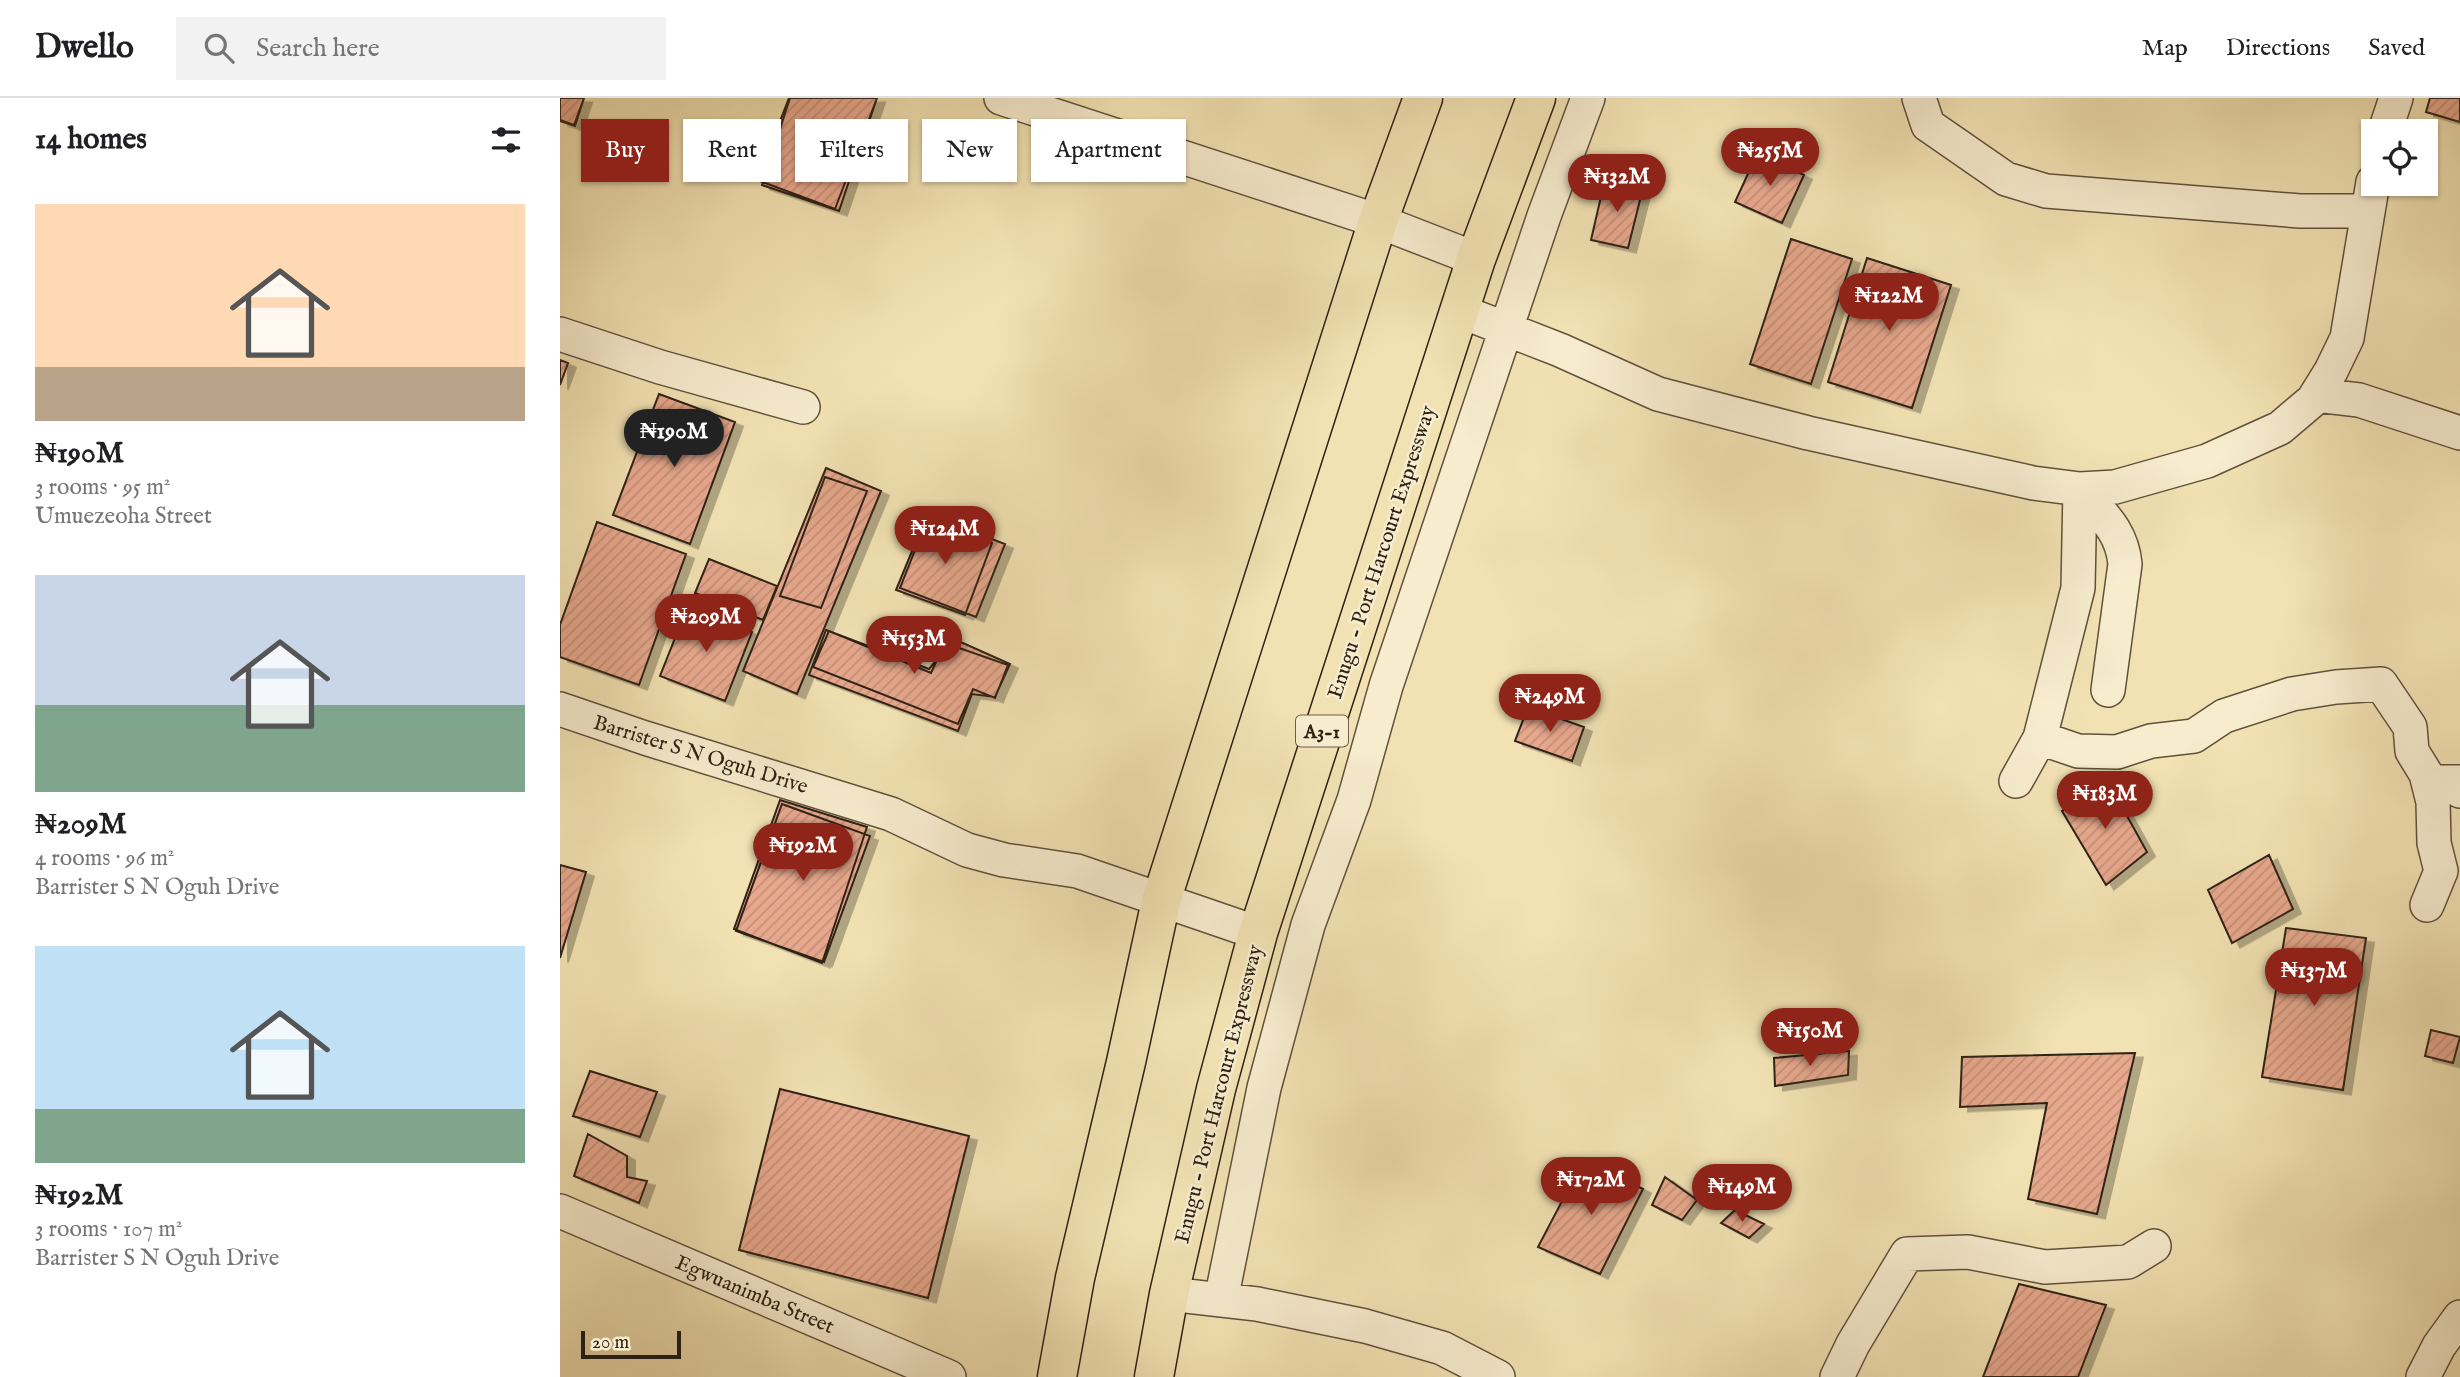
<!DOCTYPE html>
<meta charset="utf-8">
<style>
:root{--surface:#fff;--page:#f2f2f2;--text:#202124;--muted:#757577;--line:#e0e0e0;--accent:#8f2418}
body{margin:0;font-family:"IM FELL English",serif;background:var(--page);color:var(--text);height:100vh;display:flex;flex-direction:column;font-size:26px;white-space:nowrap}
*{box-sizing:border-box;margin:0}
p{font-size:23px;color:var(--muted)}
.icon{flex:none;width:38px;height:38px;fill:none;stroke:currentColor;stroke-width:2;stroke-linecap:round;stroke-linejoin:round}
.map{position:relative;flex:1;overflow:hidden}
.sheet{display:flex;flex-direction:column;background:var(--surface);width:560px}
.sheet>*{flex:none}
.banner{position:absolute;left:21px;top:21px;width:665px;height:63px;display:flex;gap:14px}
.fabs{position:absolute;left:1801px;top:21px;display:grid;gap:14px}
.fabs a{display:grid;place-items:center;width:77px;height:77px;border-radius:0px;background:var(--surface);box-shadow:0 2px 5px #0004;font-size:35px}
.scale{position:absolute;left:21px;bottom:18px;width:100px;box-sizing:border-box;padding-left:7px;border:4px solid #2f2115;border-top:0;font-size:19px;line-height:24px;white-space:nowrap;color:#2f2115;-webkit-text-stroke:5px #f7ecce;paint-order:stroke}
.price{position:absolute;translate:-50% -60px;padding:0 16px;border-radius:24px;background:var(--accent);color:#fff;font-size:23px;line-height:46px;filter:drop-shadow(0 2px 4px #0008)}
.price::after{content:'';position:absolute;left:50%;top:42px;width:21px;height:16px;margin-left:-10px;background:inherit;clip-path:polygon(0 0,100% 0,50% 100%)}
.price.current{background:#222;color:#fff}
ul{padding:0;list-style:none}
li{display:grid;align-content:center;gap:14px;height:371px;padding:0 35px}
li span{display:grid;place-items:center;height:217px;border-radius:0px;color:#555}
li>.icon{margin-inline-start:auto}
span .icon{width:126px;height:126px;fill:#fffc;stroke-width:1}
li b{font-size:30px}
h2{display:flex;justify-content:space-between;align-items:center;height:84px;padding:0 35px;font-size:30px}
.tag{padding:0 24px;border-radius:0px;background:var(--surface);box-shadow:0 2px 5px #0004;font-size:24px;line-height:63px}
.tag.current{background:var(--accent);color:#fff}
header{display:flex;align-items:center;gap:42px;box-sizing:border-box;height:98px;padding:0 35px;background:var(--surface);border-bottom:2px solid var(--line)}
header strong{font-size:33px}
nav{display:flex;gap:38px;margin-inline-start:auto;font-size:24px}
.search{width:490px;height:63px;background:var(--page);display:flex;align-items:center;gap:18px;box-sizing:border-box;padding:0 24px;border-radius:0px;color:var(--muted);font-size:26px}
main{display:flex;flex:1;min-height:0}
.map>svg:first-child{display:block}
.building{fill:url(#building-hatch);stroke:#2f2115;stroke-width:2;filter:url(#shadow)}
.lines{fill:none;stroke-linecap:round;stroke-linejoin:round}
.street-casing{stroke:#60513c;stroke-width:36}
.highway-casing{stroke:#2f2115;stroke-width:41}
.street{stroke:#f7ecce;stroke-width:33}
.highway{stroke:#f2e2b3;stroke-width:38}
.labels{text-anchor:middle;stroke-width:5;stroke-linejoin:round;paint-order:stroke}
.shield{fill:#f7ecce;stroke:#6b5e4c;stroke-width:2}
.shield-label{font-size:19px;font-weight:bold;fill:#2f2115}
.street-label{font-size:21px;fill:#2f2115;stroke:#f7ecce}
</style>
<header>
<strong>Dwello</strong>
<div class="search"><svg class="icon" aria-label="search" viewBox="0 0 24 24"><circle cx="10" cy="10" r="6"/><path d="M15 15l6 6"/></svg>Search here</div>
<nav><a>Map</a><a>Directions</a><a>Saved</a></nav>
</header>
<main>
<section class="sheet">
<h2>14 homes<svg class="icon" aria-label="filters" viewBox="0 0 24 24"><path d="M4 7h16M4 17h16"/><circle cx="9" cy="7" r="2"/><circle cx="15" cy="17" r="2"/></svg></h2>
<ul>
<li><span style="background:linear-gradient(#ffd9b3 75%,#b9a48a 0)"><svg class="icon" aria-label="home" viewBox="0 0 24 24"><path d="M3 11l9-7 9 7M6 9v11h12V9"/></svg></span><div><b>₦190M</b><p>3 rooms · 95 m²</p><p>Umuezeoha Street</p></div></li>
<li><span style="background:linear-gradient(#c9d6e8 60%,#7fa58c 0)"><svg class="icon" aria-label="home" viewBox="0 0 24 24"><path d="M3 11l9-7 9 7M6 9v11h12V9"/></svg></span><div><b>₦209M</b><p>4 rooms · 96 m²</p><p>Barrister S N Oguh Drive</p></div></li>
<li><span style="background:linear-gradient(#bfe0f5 75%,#7fa58c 0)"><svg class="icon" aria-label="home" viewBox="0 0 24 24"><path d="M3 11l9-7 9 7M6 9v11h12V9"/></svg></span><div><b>₦192M</b><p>3 rooms · 107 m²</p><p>Barrister S N Oguh Drive</p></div></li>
</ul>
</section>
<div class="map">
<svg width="1900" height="1279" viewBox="0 0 1900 1279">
<defs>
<pattern id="building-hatch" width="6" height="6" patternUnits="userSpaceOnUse" patternTransform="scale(1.75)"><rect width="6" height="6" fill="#e7a88d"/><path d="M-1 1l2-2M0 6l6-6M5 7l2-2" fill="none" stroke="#c69079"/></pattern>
<filter id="shadow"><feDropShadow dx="8" dy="4.5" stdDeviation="0" flood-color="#0004"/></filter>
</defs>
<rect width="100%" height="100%" fill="#f2e2b3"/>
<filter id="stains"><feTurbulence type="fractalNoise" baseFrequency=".00286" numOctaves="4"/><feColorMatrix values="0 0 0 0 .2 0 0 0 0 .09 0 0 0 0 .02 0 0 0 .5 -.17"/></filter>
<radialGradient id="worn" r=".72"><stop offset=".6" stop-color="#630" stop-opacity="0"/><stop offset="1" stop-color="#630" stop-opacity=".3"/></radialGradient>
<path class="building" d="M 0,0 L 24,0 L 15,28 L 0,23 Z
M 0,0 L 24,0 L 14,27 L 0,22 Z
M 229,0 L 317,0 L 275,111 L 197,82 Z
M 230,0 L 317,0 L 279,113 L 202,87 Z
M 1870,0 L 1900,0 L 1900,24 L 1866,14 Z
M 1197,56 L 1244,77 L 1222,125 L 1175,104 Z
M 1045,81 L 1083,90 L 1068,150 L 1031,142 Z
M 1231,141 L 1292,161 L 1251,286 L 1190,266 Z
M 1307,160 L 1391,187 L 1352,310 L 1268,284 Z
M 0,262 L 8,265 L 0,287 Z
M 99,296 L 175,324 L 130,446 L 53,417 Z
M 266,370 L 321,393 L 237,596 L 183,573 Z
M 265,379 L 307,393 L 261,510 L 220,498 Z
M 369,417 L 445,446 L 416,519 L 340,490 Z
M 366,419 L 432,445 L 405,517 L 336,492 Z
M 37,424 L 126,456 L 79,587 L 0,559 L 0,527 Z
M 149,461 L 217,488 L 203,522 L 135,495 Z
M 127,510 L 192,534 L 165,603 L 100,578 Z
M 266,532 L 369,571 L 394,541 L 450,566 L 435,599 L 412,596 L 398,633 L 249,577 Z
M 269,533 L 371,575 L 385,545 L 448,567 L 435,600 L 413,591 L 398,626 L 253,569 Z
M 968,609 L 1024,629 L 1012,663 L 955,643 Z
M 1546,680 L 1587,754 L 1546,787 L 1502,713 Z
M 220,702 L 307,729 L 262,865 L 174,831 Z
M 222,706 L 310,738 L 264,864 L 176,833 Z
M 1709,757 L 1733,811 L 1672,845 L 1648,792 Z
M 0,767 L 26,774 L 0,860 Z
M 1726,830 L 1806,840 L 1783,992 L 1702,979 Z
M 1871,932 L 1900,939 L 1893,965 L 1865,958 Z
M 1289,953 L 1288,977 L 1215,988 L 1214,960 Z
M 1575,955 L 1537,1116 L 1468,1101 L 1487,1005 L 1400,1009 L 1402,959 Z
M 30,973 L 97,994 L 80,1039 L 13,1018 Z
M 220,991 L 409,1038 L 368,1200 L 179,1152 Z
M 28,1036 L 67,1058 L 67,1079 L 87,1083 L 79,1105 L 14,1078 Z
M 1024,1061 L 1083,1091 L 1040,1176 L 978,1149 Z
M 1105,1079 L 1137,1102 L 1122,1122 L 1092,1107 Z
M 1175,1112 L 1204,1126 L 1189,1140 L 1161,1125 Z
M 1459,1186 L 1546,1207 L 1518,1279 L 1423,1279 Z"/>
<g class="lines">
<defs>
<path id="street" d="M 441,0 L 818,123 L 916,161
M 1359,0 L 1368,27 L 1446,81 L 1486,93 L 1740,113 L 1808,113
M 1825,33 L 1836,0
M 900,213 L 1000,252 L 1098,296 L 1248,335 L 1473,385 L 1520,391 L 1555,389 L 1647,363 L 1720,330 L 1753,302 L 1771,273 L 1787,240 L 1813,84
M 0,236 L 100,269 L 243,309
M 1756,297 L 1799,302 L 1900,335
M 1520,391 C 1541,416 1562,432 1565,466 L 1548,592
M 0,611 L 85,640 L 331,716 L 407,752 L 444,762 L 517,773 L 698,835
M 1480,640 L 1518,653 L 1557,654 L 1591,643 L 1634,638 L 1664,618 L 1732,596 L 1776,589 L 1821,586 L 1850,629 L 1852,653 L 1866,676 L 1873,704 L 1874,745 L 1881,773 L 1867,807
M 1456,683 L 1480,640 L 1518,490 L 1520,391
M 1869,684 L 1898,684 L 1900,693
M 0,1113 L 389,1279
M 609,1196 L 697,1206 L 805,1228 L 882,1250 L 938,1279
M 661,1202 L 704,990 L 748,827 L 794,702 L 826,588 L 984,118 L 1028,0
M 1277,1279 L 1293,1246 L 1347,1156 L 1408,1154 L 1485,1169 L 1568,1164 L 1594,1148
M 1863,1279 L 1879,1248 L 1900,1219"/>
<path id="highway" d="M 497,1279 L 515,1180 L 566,964 L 601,803 L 818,123 L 863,0
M 594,1279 L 609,1196 L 656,991 L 698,835 L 916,161 L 976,0"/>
</defs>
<use href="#street" class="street-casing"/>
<use href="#highway" class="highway-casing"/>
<use href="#street" class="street"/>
<use href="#highway" class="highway"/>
</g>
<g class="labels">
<rect class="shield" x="736" y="617.5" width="52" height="31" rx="5"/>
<g class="shield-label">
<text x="762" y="640">A3-1</text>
</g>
<g class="street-label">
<text transform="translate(821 454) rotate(-72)" y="7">Enugu - Port Harcourt Expressway</text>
<text transform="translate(141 656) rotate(17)" y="7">Barrister S N Oguh Drive</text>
<text transform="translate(658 996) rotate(-76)" y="7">Enugu - Port Harcourt Expressway</text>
<text transform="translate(195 1196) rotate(23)" y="7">Egwuanimba Street</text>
</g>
</g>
<rect width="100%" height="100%" filter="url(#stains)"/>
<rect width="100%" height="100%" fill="url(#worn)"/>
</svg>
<div class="fabs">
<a><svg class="icon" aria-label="locate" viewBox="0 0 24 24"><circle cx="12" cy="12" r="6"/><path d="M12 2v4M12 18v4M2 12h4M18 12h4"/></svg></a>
</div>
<div class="scale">20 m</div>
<b class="price" style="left:1210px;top:90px">₦255M</b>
<b class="price" style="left:1057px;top:116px">₦132M</b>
<b class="price" style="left:1329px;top:235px">₦122M</b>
<b class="price current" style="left:114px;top:371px">₦190M</b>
<b class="price" style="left:385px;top:468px">₦124M</b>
<b class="price" style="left:146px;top:556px">₦209M</b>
<b class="price" style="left:354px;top:578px">₦153M</b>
<b class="price" style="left:990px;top:636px">₦249M</b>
<b class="price" style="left:1545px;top:733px">₦183M</b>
<b class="price" style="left:243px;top:785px">₦192M</b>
<b class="price" style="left:1754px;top:910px">₦137M</b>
<b class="price" style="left:1250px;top:970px">₦150M</b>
<b class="price" style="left:1031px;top:1119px">₦172M</b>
<b class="price" style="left:1182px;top:1126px">₦149M</b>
<div class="banner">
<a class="tag current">Buy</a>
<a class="tag">Rent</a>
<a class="tag">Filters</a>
<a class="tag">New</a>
<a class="tag">Apartment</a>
</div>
</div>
</main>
